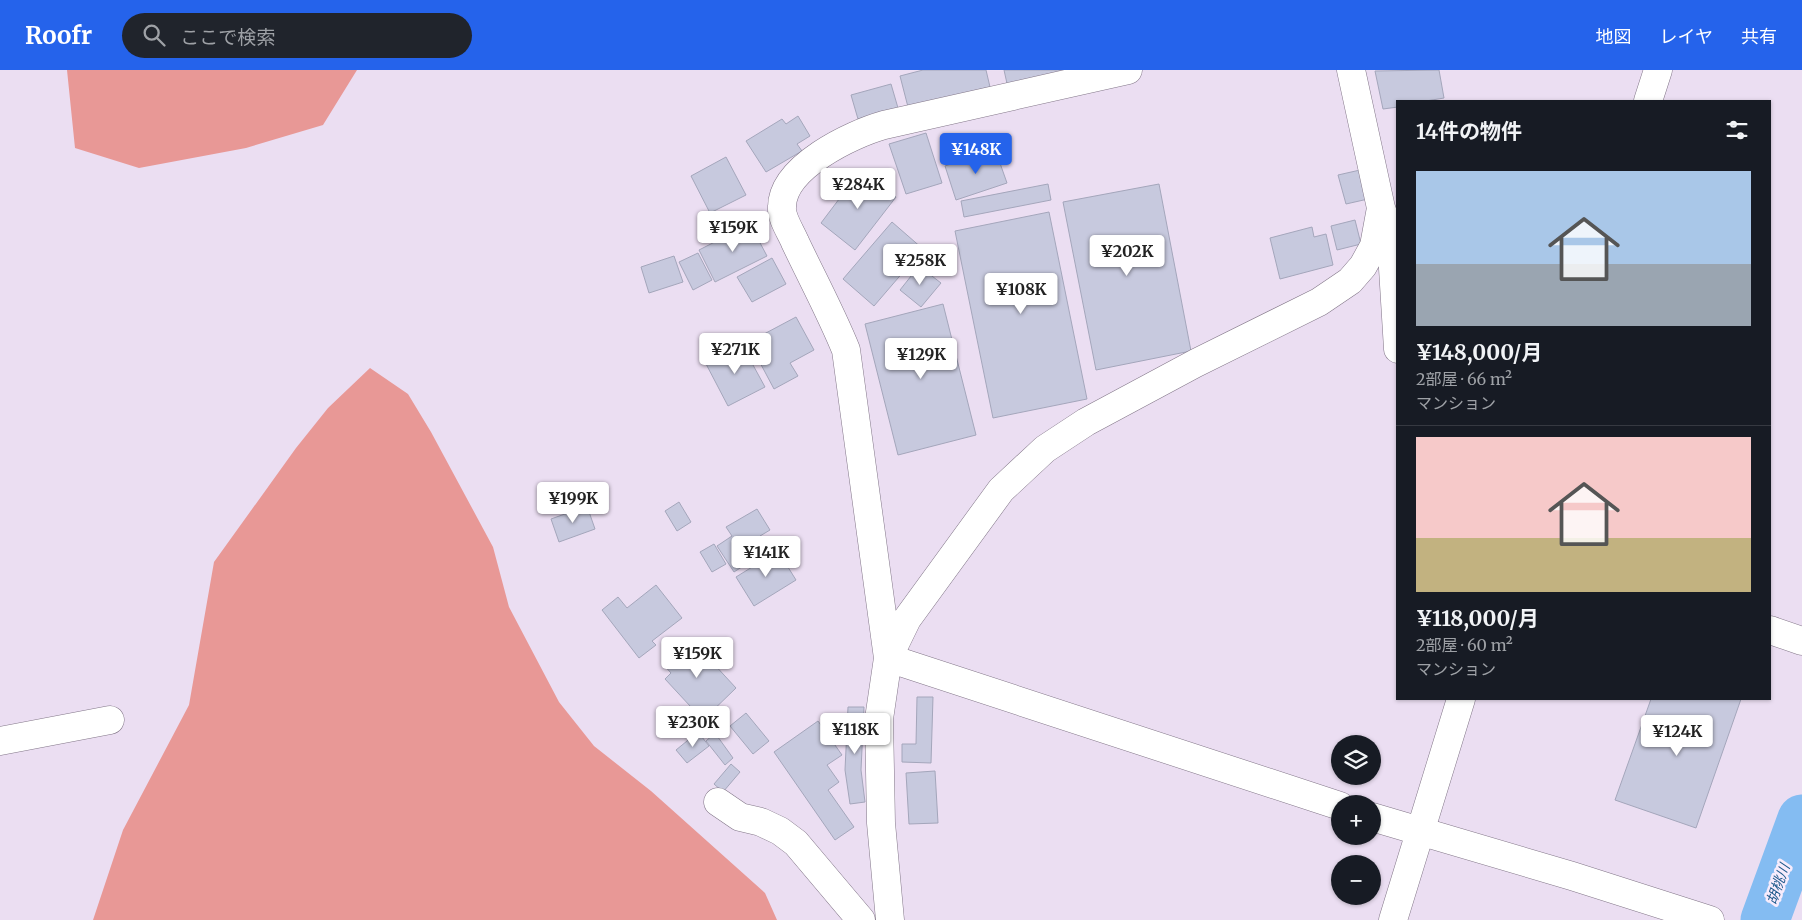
<!DOCTYPE html>
<html lang="ja">
<meta charset="utf-8">
<style>
:root{--surface:#171b24;--page:#20242c;--text:#f1f3f6;--muted:#9ea1a6;--line:#363941;--accent:#2563eb}
body{margin:0;font-family:Merriweather,"Noto Sans JP",serif;background:var(--page);color:var(--text);height:100vh;display:flex;flex-direction:column;font-size:19px;white-space:nowrap}
*{box-sizing:border-box;margin:0}
p{font-size:16px;color:var(--muted)}
.icon{flex:none;width:28px;height:28px;fill:none;stroke:currentColor;stroke-width:2;stroke-linecap:round;stroke-linejoin:round}
.map{position:relative;flex:1;overflow:hidden}
.panel{position:absolute;left:1396px;top:30px;width:375px;height:600px;display:flex;flex-direction:column;background:var(--surface);border-radius:0px;box-shadow:0 1px 4px #0004}
.panel>*{flex:none}
.tools{position:absolute;left:1331px;top:665px;display:grid;gap:10px}
.tools a{display:grid;place-items:center;width:50px;height:50px;border-radius:50%;background:var(--surface);box-shadow:0 1px 4px #0004;font-size:25px}
.price{position:absolute;translate:-50% -42px;padding:0 11px;border-radius:5px;background:#fff;color:#222;font-size:16px;line-height:32px;filter:drop-shadow(0 1px 2px #0008)}
.price::after{content:'';position:absolute;left:50%;top:30px;width:15px;height:11px;margin-left:-8px;background:inherit;clip-path:polygon(0 0,100% 0,50% 100%)}
.price.on{background:var(--accent);color:#fff}
ul{padding:0;list-style:none}
li{display:grid;align-content:center;gap:10px;height:265px;padding:0 20px}
li+li{border-top:1px solid var(--line)}
li span{display:grid;place-items:center;height:155px;border-radius:0px;color:#555}
li>.icon{margin-inline-start:auto}
span .icon{width:90px;height:90px;fill:#fffc;stroke-width:1}
li b{font-size:21px}
h2{display:flex;justify-content:space-between;align-items:center;height:60px;padding:0 20px;font-size:21px}
header{display:flex;align-items:center;gap:30px;box-sizing:border-box;height:70px;padding:0 25px;background:var(--accent);color:#fff}
header strong{font-size:24px}
nav{display:flex;gap:28px;margin-inline-start:auto;font-size:18px}
.search{width:350px;height:45px;background:var(--page);display:flex;align-items:center;gap:12px;box-sizing:border-box;padding:0 18px;border-radius:28px;color:var(--muted);font-size:19px}
.map>svg:first-child{display:block}
.forest{fill:#e89896}
.lines{fill:none;stroke-linecap:round;stroke-linejoin:round}
.river{stroke:#84bcf2;stroke-width:49}
.building{fill:#c7c9de;stroke:#a4a6bb}
.minor-casing{stroke:#827688;stroke-width:29}
.minor{stroke:#fff;stroke-width:28}
.labels{text-anchor:middle;stroke-width:5;stroke-linejoin:round;paint-order:stroke}
.water-label{font-size:14px;font-style:italic;fill:#1f5a8c;stroke:#f7ecfc}
</style>
<header>
<strong>Roofr</strong>
<div class="search"><svg class="icon" aria-label="search" viewBox="0 0 24 24"><circle cx="10" cy="10" r="6"/><path d="M15 15l6 6"/></svg>ここで検索</div>
<nav><a>地図</a><a>レイヤ</a><a>共有</a></nav>
</header>
<div class="map">
<svg width="1802" height="850" viewBox="0 0 1802 850">
<rect width="100%" height="100%" fill="#ebdef2"/>
<path class="forest" d="M 67,0 L 357,0 L 323,55 L 246,78 L 139,98 L 75,78 Z
M 370,298 L 408,324 L 431,362 L 493,477 L 509,537 L 559,632 L 594,676 L 651,721 L 765,823 L 777,850 L 93,850 L 123,760 L 189,635 L 214,492 L 296,378 L 328,338 Z"/>
<g class="lines">
<path class="river" d="M 1765,850 L 1802,749"/>
</g>
<path class="building" d="M 923,0 L 986,0 L 990,17 L 908,37 L 900,6 Z
M 1004,0 L 1087,0 L 1008,18 Z
M 1439,0 L 1444,28 L 1426,31 L 1398,31 L 1398,37 L 1383,39 L 1375,1 Z
M 891,14 L 898,38 L 858,49 L 851,25 Z
M 798,46 L 810,66 L 797,74 L 802,81 L 766,102 L 746,71 L 782,49 L 786,54 Z
M 926,63 L 942,113 L 906,124 L 889,74 Z
M 995,79 L 1007,113 L 956,130 L 945,96 Z
M 726,87 L 746,125 L 710,143 L 691,106 Z
M 861,100 L 896,127 L 855,180 L 821,153 Z
M 1360,100 L 1368,129 L 1346,134 L 1338,105 Z
M 1048,114 L 1051,130 L 964,147 L 961,131 Z
M 1159,114 L 1191,281 L 1096,300 L 1063,132 Z
M 1049,142 L 1087,329 L 993,348 L 955,161 Z
M 1355,150 L 1361,174 L 1337,180 L 1331,156 Z
M 892,152 L 923,179 L 874,236 L 843,209 Z
M 750,154 L 767,186 L 715,212 L 699,180 Z
M 1312,157 L 1314,167 L 1326,164 L 1333,195 L 1280,209 L 1270,168 Z
M 698,183 L 712,210 L 693,220 L 679,192 Z
M 674,186 L 683,212 L 649,223 L 641,197 Z
M 772,188 L 786,214 L 752,232 L 737,207 Z
M 919,196 L 941,213 L 921,237 L 900,220 Z
M 943,234 L 976,365 L 898,385 L 865,254 Z
M 796,247 L 814,280 L 790,293 L 798,306 L 774,319 L 749,272 Z
M 741,273 L 765,317 L 728,336 L 705,292 Z
M 679,432 L 691,452 L 677,461 L 665,441 Z
M 587,436 L 595,459 L 559,472 L 551,449 Z
M 757,439 L 770,460 L 760,466 L 768,480 L 734,502 L 717,476 L 732,466 L 726,457 Z
M 714,474 L 726,494 L 712,502 L 700,482 Z
M 778,481 L 796,510 L 754,536 L 736,507 Z
M 656,515 L 682,548 L 652,571 L 656,575 L 639,588 L 602,540 L 618,527 L 627,538 Z
M 689,567 L 736,618 L 703,650 L 665,609 L 671,603 L 662,593 Z
M 917,627 L 933,627 L 931,693 L 902,692 L 902,674 L 916,674 Z
M 1651,629 L 1741,629 L 1696,758 L 1615,730 Z
M 848,637 L 864,637 L 861,700 L 865,732 L 850,734 L 845,700 Z
M 746,643 L 769,671 L 753,684 L 730,656 Z
M 818,651 L 842,685 L 827,695 L 839,712 L 828,720 L 854,757 L 835,770 L 774,682 Z
M 698,662 L 709,676 L 687,693 L 676,680 Z
M 715,663 L 733,688 L 725,695 L 706,671 Z
M 731,694 L 740,702 L 723,722 L 714,714 Z
M 935,701 L 938,753 L 909,754 L 906,703 Z"/>
<g class="lines">
<defs>
<path id="minor" d="M 1128,0 L 884,55 C 852,64 782,97 782,137 C 781,148 791,162 795,172 C 812,208 831,243 846,280 L 888,588 L 1340,736
M 1351,0 L 1381,138 L 1391,166 L 1398,279
M 1648,31 L 1658,0
M 1770,560 L 1802,571
M 0,671 L 110,650
M 718,732 L 740,747 L 761,752 L 780,761 L 796,773 L 861,850
M 1372,747 L 1572,806 L 1710,850
M 890,850 L 881,753 L 879,649 L 888,588 L 907,549 L 1001,420 L 1045,379 L 1086,352 L 1196,293 L 1319,232 L 1350,211 L 1363,196 L 1374,176 L 1381,138
M 1393,850 L 1461,629"/>
</defs>
<use href="#minor" class="minor-casing"/>
<use href="#minor" class="minor"/>
</g>
<g class="labels">
<g class="water-label">
<text transform="translate(1778 814) rotate(-70)" y="5">胡桃川</text>
</g>
</g>
</svg>
<div class="tools">
<a><svg class="icon" aria-label="layers" viewBox="0 0 24 24"><path d="M12 4l9 5-9 5-9-5zM3 14l9 5 9-5"/></svg></a>
<a>+</a>
<a>−</a>
</div>
<b class="price on" style="left:976px;top:105px">¥148K</b>
<b class="price" style="left:858px;top:140px">¥284K</b>
<b class="price" style="left:733px;top:183px">¥159K</b>
<b class="price" style="left:1127px;top:207px">¥202K</b>
<b class="price" style="left:920px;top:216px">¥258K</b>
<b class="price" style="left:1021px;top:245px">¥108K</b>
<b class="price" style="left:735px;top:305px">¥271K</b>
<b class="price" style="left:921px;top:310px">¥129K</b>
<b class="price" style="left:573px;top:454px">¥199K</b>
<b class="price" style="left:766px;top:508px">¥141K</b>
<b class="price" style="left:697px;top:609px">¥159K</b>
<b class="price" style="left:693px;top:678px">¥230K</b>
<b class="price" style="left:855px;top:685px">¥118K</b>
<b class="price" style="left:1677px;top:687px">¥124K</b>
<section class="panel">
<h2>14件の物件<svg class="icon" aria-label="filters" viewBox="0 0 24 24"><path d="M4 7h16M4 17h16"/><circle cx="9" cy="7" r="2"/><circle cx="15" cy="17" r="2"/></svg></h2>
<ul>
<li><span style="background:linear-gradient(#a9c7e8 60%,#9aa5b1 0)"><svg class="icon" aria-label="home" viewBox="0 0 24 24"><path d="M3 11l9-7 9 7M6 9v11h12V9"/></svg></span><div><b>¥148,000/月</b><p>2部屋 · 66 m²</p><p>マンション</p></div></li>
<li><span style="background:linear-gradient(#f6c9c9 65%,#c2b280 0)"><svg class="icon" aria-label="home" viewBox="0 0 24 24"><path d="M3 11l9-7 9 7M6 9v11h12V9"/></svg></span><div><b>¥118,000/月</b><p>2部屋 · 60 m²</p><p>マンション</p></div></li>
</ul>
</section>
</div>
